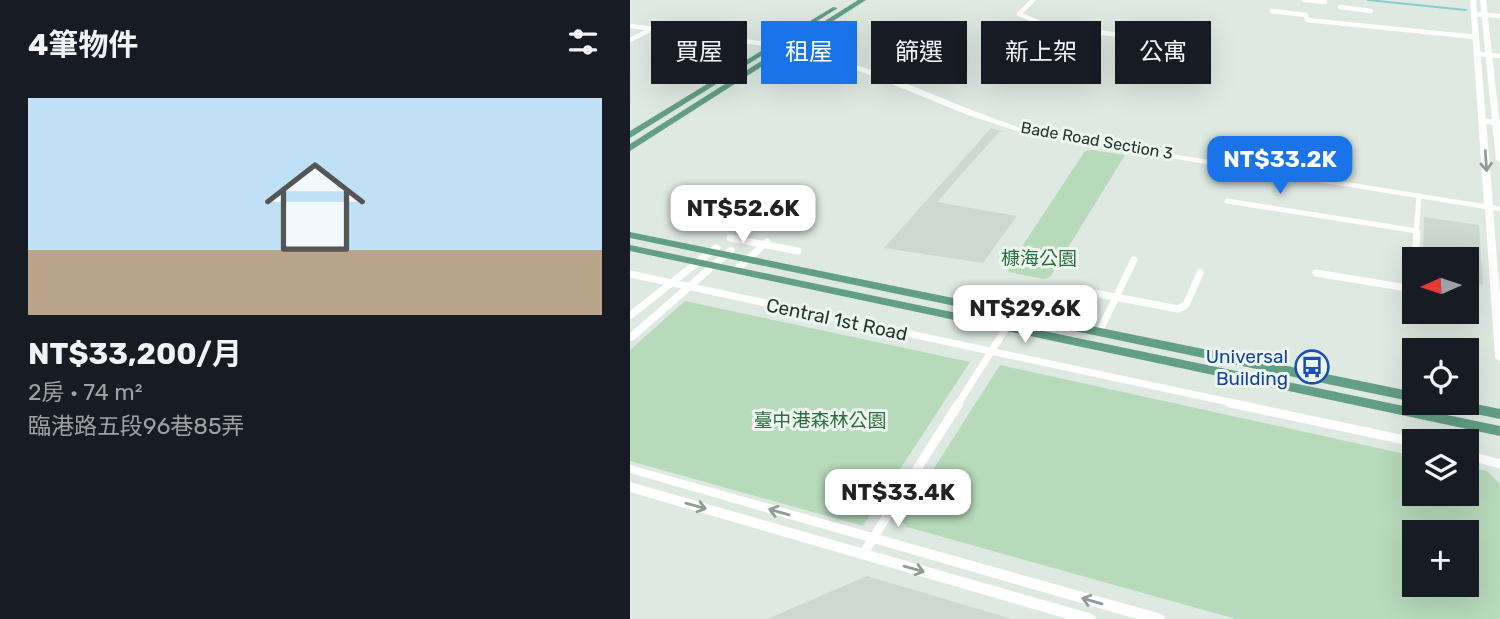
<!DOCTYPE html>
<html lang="zh-TW">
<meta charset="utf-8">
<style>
:root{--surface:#171b24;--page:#20242c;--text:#f1f3f6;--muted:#9ea1a6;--line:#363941;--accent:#1a73e8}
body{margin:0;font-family:Rubik,"Noto Sans TC",sans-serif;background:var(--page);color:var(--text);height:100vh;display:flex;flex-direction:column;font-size:26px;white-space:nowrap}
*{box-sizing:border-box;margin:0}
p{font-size:23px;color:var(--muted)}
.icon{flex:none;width:38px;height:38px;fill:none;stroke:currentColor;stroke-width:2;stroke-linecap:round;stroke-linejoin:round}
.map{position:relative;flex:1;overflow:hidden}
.side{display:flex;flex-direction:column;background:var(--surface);width:630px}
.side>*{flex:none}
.top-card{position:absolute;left:21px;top:21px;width:665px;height:63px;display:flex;gap:14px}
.needle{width:46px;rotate:267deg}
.buttons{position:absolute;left:772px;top:247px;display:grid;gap:14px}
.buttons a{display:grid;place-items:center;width:77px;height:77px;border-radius:0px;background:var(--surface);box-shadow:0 7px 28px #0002;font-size:35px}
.price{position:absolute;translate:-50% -60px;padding:0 16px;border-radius:14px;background:#fff;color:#222;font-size:23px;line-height:46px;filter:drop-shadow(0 2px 4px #0008)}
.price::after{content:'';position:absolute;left:50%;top:42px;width:21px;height:16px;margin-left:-10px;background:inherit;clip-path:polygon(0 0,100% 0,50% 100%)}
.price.active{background:var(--accent);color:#fff}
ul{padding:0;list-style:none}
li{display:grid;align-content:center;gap:14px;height:371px;padding:0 28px}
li+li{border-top:2px solid var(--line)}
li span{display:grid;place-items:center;height:217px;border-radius:0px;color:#555}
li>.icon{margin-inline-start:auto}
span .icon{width:126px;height:126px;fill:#fffc;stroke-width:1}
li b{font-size:30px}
h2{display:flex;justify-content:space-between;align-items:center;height:84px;padding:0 28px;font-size:30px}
.tag{padding:0 24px;border-radius:0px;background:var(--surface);box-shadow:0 7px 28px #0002;font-size:24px;line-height:63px}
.tag.active{background:var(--accent);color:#fff}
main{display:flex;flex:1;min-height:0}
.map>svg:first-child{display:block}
.built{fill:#ccd9d1}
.green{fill:#b7dabb;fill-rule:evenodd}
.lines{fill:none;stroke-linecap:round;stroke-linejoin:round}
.stream{stroke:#86cece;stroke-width:2}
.minor-far3{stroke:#fff;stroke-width:4.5}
.minor-far2{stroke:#fff;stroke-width:5}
.minor-far1{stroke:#fff;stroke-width:7}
.minor{stroke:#fff;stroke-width:9}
.tertiary{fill:#fff;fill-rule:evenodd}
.primary{fill:#639e86;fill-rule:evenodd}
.oneway{stroke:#909c96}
.labels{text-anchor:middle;stroke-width:6;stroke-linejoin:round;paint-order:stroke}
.far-street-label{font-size:16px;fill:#20382e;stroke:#eef6f1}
.park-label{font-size:19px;fill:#2b6e3b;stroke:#eef6f1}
.street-label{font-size:19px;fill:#20382e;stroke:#eef6f1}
.transit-label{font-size:19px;fill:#164399;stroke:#eef6f1;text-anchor:end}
</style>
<main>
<section class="side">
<h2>4筆物件<svg class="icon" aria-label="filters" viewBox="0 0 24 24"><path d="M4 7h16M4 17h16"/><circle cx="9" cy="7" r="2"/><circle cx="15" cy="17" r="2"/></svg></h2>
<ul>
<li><span style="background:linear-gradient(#bfe0f5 70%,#b9a48a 0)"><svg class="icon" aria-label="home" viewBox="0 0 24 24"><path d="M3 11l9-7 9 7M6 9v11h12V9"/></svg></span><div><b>NT$33,200/月</b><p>2房 · 74 m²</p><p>臨港路五段96巷85弄</p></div></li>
</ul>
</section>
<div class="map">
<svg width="870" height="619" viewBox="0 0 870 619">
<rect width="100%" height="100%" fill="#dee9e2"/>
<path class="built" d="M 361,128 L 374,132 L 369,132 L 307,202 L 387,216 L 353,263 L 254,248 Z
M 652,148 L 684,153 L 680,171 L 637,165 Z
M 794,217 L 849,225 L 853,285 L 837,282 L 836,259 L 814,259 L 793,254 Z
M 237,576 L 382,619 L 137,619 Z"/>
<path class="green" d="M 461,150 L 495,155 L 420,277 L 414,279 L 379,272 L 378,268 L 455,151 Z
M 55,301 L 340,362 L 233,526 L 0,461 L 0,350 Z
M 370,365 L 784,456 L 784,494 L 836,494 L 837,467 L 857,471 L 870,484 L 870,619 L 606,619 L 277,527 L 271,520 ZM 784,532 L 836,532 L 836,584 L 784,584 Z"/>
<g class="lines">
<path class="stream" d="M 738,0 L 836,10"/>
<path class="minor-far3" d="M 403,0 L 389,14 L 417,26 L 532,40
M 674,0 L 695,2
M 710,7 L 741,11
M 642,11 L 676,15 L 677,20 L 846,37
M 844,14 L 870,16
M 0,26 L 159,47
M 0,40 L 18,31
M 848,54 L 870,56"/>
<path class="minor-far2" d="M 853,121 L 870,123
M 597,201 L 787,231
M 786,236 L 789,196"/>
<path class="minor-far1" d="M 100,238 L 168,251
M 785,259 L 787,234
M 106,270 L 137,242
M 686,273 L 783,289 L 784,280
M 0,274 L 608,404
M 464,293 L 548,309 L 556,305 L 570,273
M 472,326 L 504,260
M 328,404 L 388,309"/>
<path class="minor" d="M 600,403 L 784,442
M 836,455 L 870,464
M 233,554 L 329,403"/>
<path class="tertiary" d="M 840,0 L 846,0 L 863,205 L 870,207 L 870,211 L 863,210 L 870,296 L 870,361 L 865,358 L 855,209 L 403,136 L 338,115 L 217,66 L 153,49 L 156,47 C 178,52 199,57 220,63 C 282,83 341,113 404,132 L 854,204 Z
M 850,0 L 856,0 L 870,127 L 870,162 L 866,160 Z
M 87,244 L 91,247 L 90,249 L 3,318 L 0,319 L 0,311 L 84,245 Z
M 101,247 L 104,248 L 105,250 L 104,252 L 4,340 L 0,341 L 0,333 L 98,248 Z
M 0,465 L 528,613 L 533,615 L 535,619 L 507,619 L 0,473 Z
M 0,482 L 459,613 L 464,615 L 466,619 L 438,619 L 0,492 Z"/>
<path class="primary" d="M 228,0 L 236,0 L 0,151 L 0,144 Z
M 203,7 L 208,8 L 0,138 L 0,131 Z
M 0,232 L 784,392 L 784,402 L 0,238 Z
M 0,245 L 870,426 L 870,436 L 0,251 Z
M 805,402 L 836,402 L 870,409 L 870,419 L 812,407 Z"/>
</g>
<defs><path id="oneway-shaft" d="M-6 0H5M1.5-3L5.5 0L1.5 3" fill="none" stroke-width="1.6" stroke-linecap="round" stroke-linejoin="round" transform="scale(1.75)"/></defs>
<g class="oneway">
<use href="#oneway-shaft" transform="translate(856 161) rotate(86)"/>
<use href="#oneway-shaft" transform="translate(66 506) rotate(16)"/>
<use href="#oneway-shaft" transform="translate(149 512) rotate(-164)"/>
<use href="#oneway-shaft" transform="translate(284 569) rotate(16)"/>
<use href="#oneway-shaft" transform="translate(462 601) rotate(-164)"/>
</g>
<defs>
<symbol id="bus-ring" viewBox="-11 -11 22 22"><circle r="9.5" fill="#eef6f1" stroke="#1a4fb4" stroke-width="1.5"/><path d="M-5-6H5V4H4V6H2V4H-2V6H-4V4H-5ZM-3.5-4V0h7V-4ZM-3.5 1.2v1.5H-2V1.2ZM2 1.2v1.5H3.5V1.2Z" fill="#1a4fb4"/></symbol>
</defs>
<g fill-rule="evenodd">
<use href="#bus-ring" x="663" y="348" width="38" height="38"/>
</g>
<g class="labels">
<g class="far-street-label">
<text transform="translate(467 140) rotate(10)" y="6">Bade Road Section 3</text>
</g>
<g class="park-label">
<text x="409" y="265">槺海公園</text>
<text x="190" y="427">臺中港森林公園</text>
</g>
<g class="street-label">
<text transform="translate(207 319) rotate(12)" y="7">Central 1st Road</text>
</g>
<g class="transit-label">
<text x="658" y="363">Universal<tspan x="658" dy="22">Building</tspan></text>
</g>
</g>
</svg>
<div class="buttons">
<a><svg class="needle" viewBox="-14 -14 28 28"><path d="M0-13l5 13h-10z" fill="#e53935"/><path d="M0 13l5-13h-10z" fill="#9ea1a6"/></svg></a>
<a><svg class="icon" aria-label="locate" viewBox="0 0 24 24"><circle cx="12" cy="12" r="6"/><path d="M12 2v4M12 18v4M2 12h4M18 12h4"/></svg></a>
<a><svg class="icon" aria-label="layers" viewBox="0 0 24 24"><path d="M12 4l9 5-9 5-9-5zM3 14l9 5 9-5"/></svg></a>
<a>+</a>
</div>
<b class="price active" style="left:650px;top:196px">NT$33.2K</b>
<b class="price" style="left:113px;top:245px">NT$52.6K</b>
<b class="price" style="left:395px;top:345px">NT$29.6K</b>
<b class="price" style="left:268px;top:529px">NT$33.4K</b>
<div class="top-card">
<a class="tag">買屋</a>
<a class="tag active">租屋</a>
<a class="tag">篩選</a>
<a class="tag">新上架</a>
<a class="tag">公寓</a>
</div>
</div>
</main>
